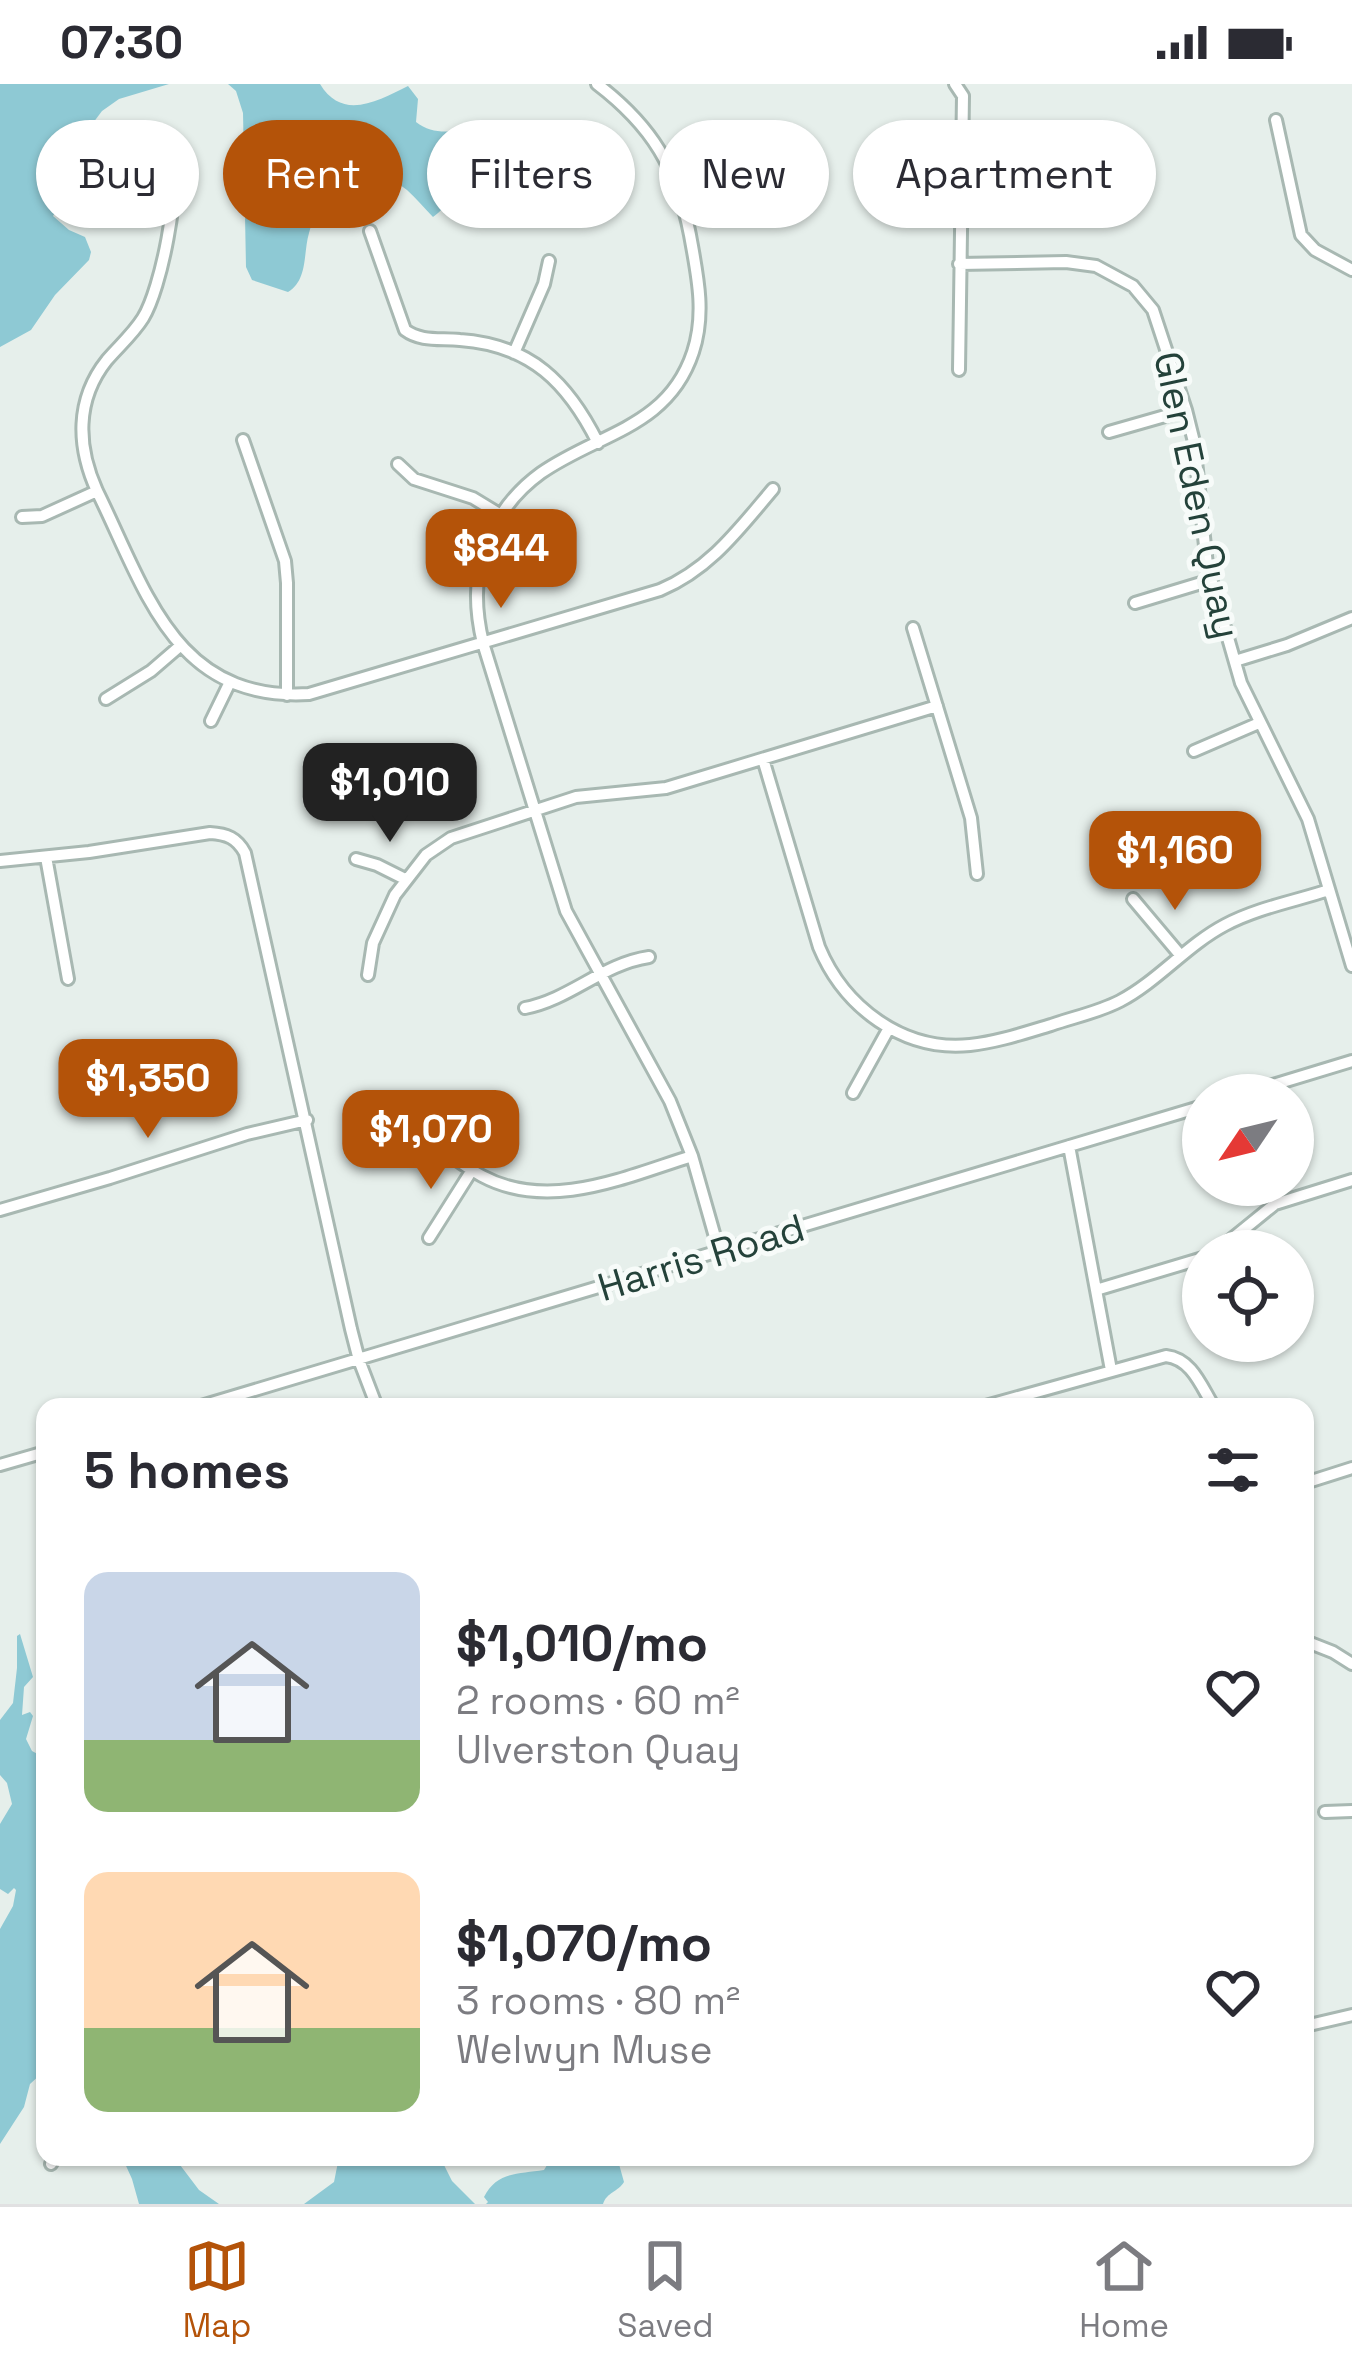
<!DOCTYPE html>
<meta charset="utf-8">
<style>
:root{--surface:#fff;--page:#f7f7f7;--text:#2b2b33;--muted:#7c7c81;--line:#e1e1e2;--accent:#b45309}
body{margin:0;font-family:"Space Grotesk",sans-serif;background:var(--page);color:var(--text);height:100vh;display:flex;flex-direction:column;font-size:45px;white-space:nowrap}
*{box-sizing:border-box;margin:0}
p{font-size:39px;color:var(--muted)}
.icon{flex:none;width:66px;height:66px;fill:none;stroke:currentColor;stroke-width:2;stroke-linecap:round;stroke-linejoin:round}
.map{position:relative;flex:1;overflow:hidden}
.panel{position:absolute;left:36px;top:1314px;width:1278px;height:768px;display:flex;flex-direction:column;background:var(--surface);border-radius:24px;box-shadow:0 3px 9px #0004}
.panel>*{flex:none}
.guide{position:absolute;left:36px;top:36px;width:1281px;height:108px;display:flex;gap:24px}
.needle{width:78px;rotate:235deg}
.fabs{position:absolute;left:1182px;top:990px;display:grid;gap:24px}
.fabs a{display:grid;place-items:center;width:132px;height:132px;border-radius:50%;background:var(--surface);box-shadow:0 3px 9px #0004;font-size:60px}
.price{position:absolute;translate:-50% -102px;padding:0 27px;border-radius:24px;background:var(--accent);color:#fff;font-size:39px;line-height:78px;filter:drop-shadow(0 3px 6px #0008)}
.price::after{content:'';position:absolute;left:50%;top:72px;width:36px;height:27px;margin-left:-18px;background:inherit;clip-path:polygon(0 0,100% 0,50% 100%)}
.price.on{background:#222;color:#fff}
ul{padding:0;list-style:none}
li{display:flex;align-items:center;gap:36px;height:300px;padding:0 48px}
li span{display:grid;place-items:center;flex:none;width:336px;height:240px;border-radius:24px;color:#555}
li>.icon{margin-inline-start:auto}
span .icon{width:144px;height:144px;fill:#fffc;stroke-width:1}
li b{font-size:51px}
h2{display:flex;justify-content:space-between;align-items:center;height:144px;padding:0 48px;font-size:51px}
.chip{padding:0 42px;border-radius:54px;background:var(--surface);box-shadow:0 3px 9px #0004;font-size:42px;line-height:108px}
.chip.on{background:var(--accent);color:#fff}
.status{display:flex;justify-content:space-between;align-items:center;height:84px;padding:0 60px;background:var(--surface);direction:ltr}
.status svg{height:33px;fill:currentColor}
.tab-bar{display:flex;justify-content:space-around;align-items:center;height:168px;border-top:3px solid var(--line);background:var(--surface);font-size:33px;color:var(--muted)}
.tab-bar a{display:grid;justify-items:center;gap:6px}
.tab-bar .on{color:var(--accent)}
.map>svg:first-child{display:block}
.water{fill:#8ec9d4}
.lines{fill:none;stroke-linecap:round;stroke-linejoin:round}
.street-casing{stroke:#a8b8b2;stroke-width:16}
.street{stroke:#fff;stroke-width:10}
.labels{text-anchor:middle;stroke-width:10;stroke-linejoin:round;paint-order:stroke}
.street-label{font-size:39px;fill:#24423a;stroke:#f7fbf9}
</style>
<div class="status"><b>07:30</b><svg viewBox="0 0 49 12"><path d="M0 12V9h3v3zM5 12V6h3v6zM10 12V3h3v9zM15 12V0h3v12zM26 1h20v11H26zM47 4h2v5h-2z"/></svg></div>
<div class="map">
<svg width="1352" height="2120" viewBox="0 0 1352 2120">
<rect width="100%" height="100%" fill="#e6efeb"/>
<path class="water" d="M 0,0 L 169,0 L 119,15 L 102,27 L 87,47 L 87,70 L 53,132 L 69,146 L 85,153 L 91,168 L 89,176 L 55,211 L 31,246 L 0,263 Z
M 228,0 L 320,0 C 343,38 379,16 408,2 L 418,15 L 416,38 C 444,60 479,37 510,39 L 525,69 C 515,91 494,86 474,93 C 452,102 450,122 433,133 C 425,125 416,114 407,106 C 362,70 322,100 309,149 C 303,170 308,196 288,208 L 252,196 L 246,183 L 243,29 L 236,7 Z
M 20,1550 L 33,1593 L 24,1603 L 22,1631 L 30,1628 L 33,1632 L 26,1655 L 32,1667 L 45,1674 L 45,1982 L 42,1982 L 41,1990 L 30,2000 L 24,2023 L 0,2060 L 0,1845 L 13,1822 L 16,1806 L 14,1804 L 8,1810 L 0,1805 L 0,1740 L 12,1720 L 7,1699 L 0,1691 L 0,1636 L 13,1619 L 17,1584 L 17,1552 Z
M 122,2073 L 174,2073 L 199,2106 L 219,2120 L 139,2120 L 132,2095 Z
M 339,2073 L 440,2073 L 452,2097 L 475,2120 L 304,2120 L 334,2098 Z
M 552,2073 L 617,2073 L 624,2098 C 618,2108 607,2108 603,2120 L 486,2120 L 488,2118 L 484,2113 C 497,2087 520,2090 544,2086 Z"/>
<g class="lines">
<defs>
<path id="street" d="M 597,0 C 652,42 677,84 690,151 C 697,190 706,229 693,268 C 668,344 598,349 541,389 C 516,407 497,432 486,461 C 474,492 475,526 483,559 L 566,827 L 670,1017 L 692,1072 L 719,1167
M 955,0 L 963,12 L 959,286
M 1276,36 L 1301,151 L 1315,166 L 1352,186
M 171,73 C 181,105 161,205 143,234 C 133,250 119,262 107,276 C 75,316 77,363 97,407 C 146,506 174,618 309,610 L 660,506 C 710,485 739,445 773,405
M 370,147 L 405,246 C 421,258 440,254 460,256 C 531,261 568,299 598,359
M 959,180 L 1066,178 L 1096,182 L 1133,202 L 1153,226 L 1186,326 L 1194,358 L 1207,481 L 1241,599 L 1308,735 L 1352,882
M 514,269 L 544,200 L 549,177
M 1109,348 L 1186,326
M 243,356 L 285,477 L 287,499 L 287,611
M 398,380 L 414,395 L 473,414 L 501,431
M 22,433 L 42,432 L 97,407
M 1135,519 L 1211,496
M 913,544 L 971,734 L 977,790
M 1235,577 L 1287,561 L 1352,534
M 106,615 L 151,587 L 180,562
M 211,637 L 230,598
M 1194,667 L 1259,639
M 763,675 L 819,863 C 844,923 903,968 970,961 C 998,958 1024,949 1051,941 C 1074,933 1099,928 1120,917 C 1158,897 1187,861 1225,841 C 1257,824 1295,817 1329,806
M 46,773 L 68,895
M 356,775 L 377,781 L 405,795
M 0,777 L 89,768 L 210,749 C 227,750 237,754 245,769 L 351,1245 L 359,1276 L 377,1323
M 1133,815 L 1181,872
M 368,891 L 373,859 L 395,811 L 426,771 L 451,754 L 576,713 L 666,704 L 937,622
M 525,924 C 571,915 602,880 649,873
M 853,1009 L 889,944
M 1240,1011 L 1352,977
M 402,1042 C 432,1053 453,1077 482,1092 C 549,1128 625,1093 692,1072
M 1069,1062 L 1111,1286
M 0,1126 L 110,1094 L 247,1050 L 307,1036
M 429,1154 L 472,1086
M 1217,1167 L 1275,1120 L 1352,1096
M 1096,1206 L 1203,1174
M 198,1323 L 1203,1022
M 982,1323 L 1166,1272 C 1192,1275 1201,1302 1214,1323
M 0,1381 L 45,1368
M 1305,1399 L 1352,1384
M 1305,1557 L 1333,1568 L 1352,1580
M 1325,1728 L 1352,1727
M 1305,1942 L 1352,1931
M 51,2080 L 55,2073"/>
</defs>
<use href="#street" class="street-casing"/>
<use href="#street" class="street"/>
</g>
<g class="labels">
<g class="street-label">
<text transform="translate(1198 411) rotate(78)" y="14">Glen Eden Quay</text>
<text transform="translate(701 1173) rotate(-17)" y="14">Harris Road</text>
</g>
</g>
</svg>
<div class="fabs">
<a><svg class="needle" viewBox="-14 -14 28 28"><path d="M0-13l5 13h-10z" fill="#e53935"/><path d="M0 13l5-13h-10z" fill="#7c7c81"/></svg></a>
<a><svg class="icon" aria-label="locate" viewBox="0 0 24 24"><circle cx="12" cy="12" r="6"/><path d="M12 2v4M12 18v4M2 12h4M18 12h4"/></svg></a>
</div>
<b class="price" style="left:501px;top:527px">$844</b>
<b class="price on" style="left:390px;top:761px">$1,010</b>
<b class="price" style="left:1175px;top:829px">$1,160</b>
<b class="price" style="left:148px;top:1057px">$1,350</b>
<b class="price" style="left:431px;top:1108px">$1,070</b>
<div class="guide">
<a class="chip">Buy</a>
<a class="chip on">Rent</a>
<a class="chip">Filters</a>
<a class="chip">New</a>
<a class="chip">Apartment</a>
</div>
<section class="panel">
<h2>5 homes<svg class="icon" aria-label="filters" viewBox="0 0 24 24"><path d="M4 7h16M4 17h16"/><circle cx="9" cy="7" r="2"/><circle cx="15" cy="17" r="2"/></svg></h2>
<ul>
<li><span style="background:linear-gradient(#c9d6e8 70%,#8fb573 0)"><svg class="icon" aria-label="home" viewBox="0 0 24 24"><path d="M3 11l9-7 9 7M6 9v11h12V9"/></svg></span><div><b>$1,010/mo</b><p>2 rooms · 60 m²</p><p>Ulverston Quay</p></div><svg class="icon" aria-label="heart" viewBox="0 0 24 24"><path d="M12 20l-8-8c-3-5 5-10 8-4 3-6 11-1 8 4z"/></svg></li>
<li><span style="background:linear-gradient(#ffd9b3 65%,#8fb573 0)"><svg class="icon" aria-label="home" viewBox="0 0 24 24"><path d="M3 11l9-7 9 7M6 9v11h12V9"/></svg></span><div><b>$1,070/mo</b><p>3 rooms · 80 m²</p><p>Welwyn Muse</p></div><svg class="icon" aria-label="heart" viewBox="0 0 24 24"><path d="M12 20l-8-8c-3-5 5-10 8-4 3-6 11-1 8 4z"/></svg></li>
</ul>
</section>
</div>
<nav class="tab-bar">
<a class="on"><svg class="icon" aria-label="map" viewBox="0 0 24 24"><path d="M3 6l6-2 6 2 6-2v14l-6 2-6-2-6 2zM9 4v14M15 6v14"/></svg>Map</a>
<a><svg class="icon" aria-label="saved" viewBox="0 0 24 24"><path d="M7 4h10v16l-5-4-5 4z"/></svg>Saved</a>
<a><svg class="icon" aria-label="home" viewBox="0 0 24 24"><path d="M3 11l9-7 9 7M6 9v11h12V9"/></svg>Home</a>
</nav>
